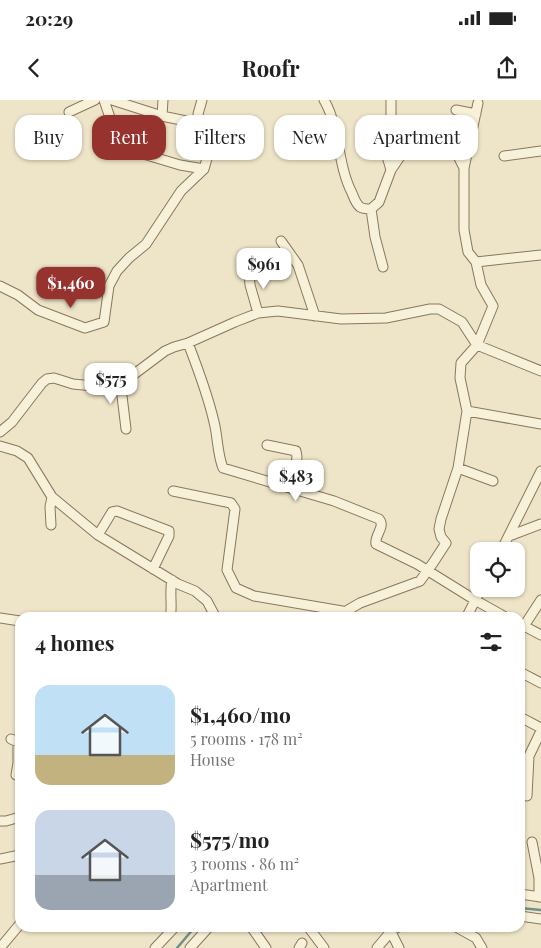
<!DOCTYPE html>
<meta charset="utf-8">
<style>
:root{--surface:#fff;--page:#f6f6f6;--text:#222;--muted:#767676;--accent:#97332e}
body{margin:0;font-family:"Playfair Display",serif;background:var(--page);color:var(--text);height:100vh;display:flex;flex-direction:column;font-size:19px;white-space:nowrap}
*{box-sizing:border-box;margin:0}
p{font-size:16px;color:var(--muted)}
.icon{flex:none;width:28px;height:28px;fill:none;stroke:currentColor;stroke-width:2;stroke-linecap:round;stroke-linejoin:round}
.map{position:relative;flex:1;overflow:hidden}
.details{position:absolute;left:15px;top:512px;width:510px;height:320px;display:flex;flex-direction:column;background:var(--surface);border-radius:15px;box-shadow:0 1px 4px #0004}
.details>*{flex:none}
.hud{position:absolute;left:15px;top:15px;width:511px;height:45px;display:flex;gap:10px}
.fabs{position:absolute;left:470px;top:442px;display:grid;gap:10px}
.fabs a{display:grid;place-items:center;width:55px;height:55px;border-radius:10px;background:var(--surface);box-shadow:0 1px 4px #0004;font-size:25px}
.price{position:absolute;translate:-50% -42px;padding:0 11px;border-radius:10px;background:#fff;color:#222;font-size:16px;line-height:32px;filter:drop-shadow(0 1px 2px #0008)}
.price::after{content:'';position:absolute;left:50%;top:30px;width:15px;height:11px;margin-left:-8px;background:inherit;clip-path:polygon(0 0,100% 0,50% 100%)}
.price.current{background:var(--accent);color:#fff}
ul{padding:0;list-style:none}
li{display:flex;align-items:center;gap:15px;height:125px;padding:0 20px}
li span{display:grid;place-items:center;flex:none;width:140px;height:100px;border-radius:15px;color:#555}
li>.icon{margin-inline-start:auto}
span .icon{width:60px;height:60px;fill:#fffc;stroke-width:1}
li b{font-size:21px}
h2{display:flex;justify-content:space-between;align-items:center;height:60px;padding:0 20px;font-size:21px}
.pill{padding:0 18px;border-radius:15px;background:var(--surface);box-shadow:0 1px 4px #0004;font-size:18px;line-height:45px}
.pill.current{background:var(--accent);color:#fff}
.status{display:flex;justify-content:space-between;align-items:center;height:35px;padding:0 25px;background:var(--surface);direction:ltr}
.status svg{height:14px;fill:currentColor}
header{display:flex;justify-content:space-between;align-items:center;height:65px;padding:0 20px;background:var(--surface);font-size:22px;font-weight:700}
.map>svg:first-child{display:block}
.lines{fill:none;stroke-linecap:round;stroke-linejoin:round}
.stream{stroke:#6f908a;stroke-width:2.5}
.minor-casing{stroke:#89775d;stroke-width:11}
.minor{stroke:#f8f1da;stroke-width:9}
</style>
<div class="status"><b>20:29</b><svg viewBox="0 0 49 12"><path d="M0 12V9h3v3zM5 12V6h3v6zM10 12V3h3v9zM15 12V0h3v12zM26 1h20v11H26zM47 4h2v5h-2z"/></svg></div>
<header><svg class="icon" aria-label="back" viewBox="0 0 24 24"><path d="M15 5l-7 7 7 7"/></svg>Roofr<svg class="icon" aria-label="share" viewBox="0 0 24 24"><path d="M12 15V3M7 8l5-5 5 5M5 13v7h14v-7"/></svg></header>
<div class="map">
<svg width="541" height="848" viewBox="0 0 541 848">
<rect width="100%" height="100%" fill="#eee4c7"/>
<g class="lines">
<path class="stream" d="M 520,808 L 541,810
M 177,848 L 194,828"/>
<defs>
<path id="minor" d="M 104,0 L 120,47 L 180,65 L 204,69 L 208,55 L 198,14 L 202,0
M 112,0 L 162,16
M 163,0 L 162,16 L 186,21 L 200,21
M 324,0 C 340,27 337,64 352,93 C 354,98 356,104 360,107 C 363,109 367,109 371,109 L 379,102 L 391,70 L 414,36 L 422,30 L 431,29 L 440,32 L 456,52 L 464,68 L 464,130 L 468,152 L 476,162 L 481,185 L 493,206 L 477,245 L 461,263 L 460,278 L 467,311 L 458,368 L 441,419 L 439,429 L 441,437 L 446,443 L 433,463 L 420,481 L 360,503 L 348,510 L 346,518
M 456,10 L 476,14
M 69,12 L 95,0
M 504,56 L 541,51
M 464,68 L 478,3
M 391,70 L 386,53 L 391,31 L 391,0
M 371,109 L 375,137 L 383,167
M 281,141 L 298,165 L 315,216
M 476,162 L 541,155
M 249,171 L 250,185 L 258,213
M 0,186 L 18,195 L 38,210 L 85,228 L 104,222 L 109,186 L 117,171 L 129,158 L 146,144 L 181,91 L 204,69
M 188,243 C 198,269 208,295 214,322 C 218,337 217,353 223,368 L 334,401 L 379,419 C 386,427 374,435 376,444 L 417,464 L 475,500 L 507,518
M 122,280 L 122,296 L 126,329
M 467,311 L 541,324
M 0,332 L 12,322 L 42,283 L 47,279 L 54,278 L 73,284 L 93,286 L 113,283 L 133,275 L 165,251 L 174,247 L 188,243 L 235,222 L 258,213 L 278,211 L 341,219 L 386,218 L 430,209 L 439,209 L 462,222 L 477,245 L 541,271
M 267,345 L 296,351 L 297,357 L 292,389
M 0,346 L 17,351 L 28,358 L 52,397 L 98,435 L 178,484 L 195,491 L 207,501 L 216,518
M 458,368 L 493,381
M 173,391 L 231,403 L 235,409 L 227,470 L 236,488 L 254,496 L 348,512
M 51,425 L 50,407 L 52,397
M 98,435 L 112,412 L 117,411 L 169,431 L 169,436 L 153,469
M 509,436 L 541,424
M 501,451 L 541,371
M 0,518 L 20,521
M 170,518 C 173,507 169,493 172,480
M 466,518 L 481,489
M 520,524 L 524,526 L 541,500
M 524,526 L 541,535
M 520,572 L 541,583
M 520,617 L 541,628
M 11,639 L 18,642 L 18,663 L 20,665
M 16,675 L 18,663
M 527,696 L 529,656 L 541,631
M 0,721 L 6,721 L 20,717
M 532,742 L 539,778 L 539,797
M 0,759 L 20,755
M 520,794 L 541,797
M 520,816 L 541,819
M 252,828 L 266,848
M 309,828 L 324,848
M 458,828 L 476,838 L 482,848
M 391,832 L 399,848
M 0,848 L 20,824
M 155,848 L 174,828
M 190,848 L 208,828
M 299,848 L 302,843
M 377,848 L 393,829 L 397,828"/>
</defs>
<use href="#minor" class="minor-casing"/>
<use href="#minor" class="minor"/>
</g>
</svg>
<div class="fabs">
<a><svg class="icon" aria-label="locate" viewBox="0 0 24 24"><circle cx="12" cy="12" r="6"/><path d="M12 2v4M12 18v4M2 12h4M18 12h4"/></svg></a>
</div>
<b class="price" style="left:264px;top:190px">$961</b>
<b class="price current" style="left:71px;top:209px">$1,460</b>
<b class="price" style="left:111px;top:305px">$575</b>
<b class="price" style="left:296px;top:402px">$483</b>
<div class="hud">
<a class="pill">Buy</a>
<a class="pill current">Rent</a>
<a class="pill">Filters</a>
<a class="pill">New</a>
<a class="pill">Apartment</a>
</div>
<section class="details">
<h2>4 homes<svg class="icon" aria-label="filters" viewBox="0 0 24 24"><path d="M4 7h16M4 17h16"/><circle cx="9" cy="7" r="2"/><circle cx="15" cy="17" r="2"/></svg></h2>
<ul>
<li><span style="background:linear-gradient(#bfe0f5 70%,#c2b280 0)"><svg class="icon" aria-label="home" viewBox="0 0 24 24"><path d="M3 11l9-7 9 7M6 9v11h12V9"/></svg></span><div><b>$1,460/mo</b><p>5 rooms · 178 m²</p><p>House</p></div></li>
<li><span style="background:linear-gradient(#c9d6e8 65%,#9aa5b1 0)"><svg class="icon" aria-label="home" viewBox="0 0 24 24"><path d="M3 11l9-7 9 7M6 9v11h12V9"/></svg></span><div><b>$575/mo</b><p>3 rooms · 86 m²</p><p>Apartment</p></div></li>
</ul>
</section>
</div>
